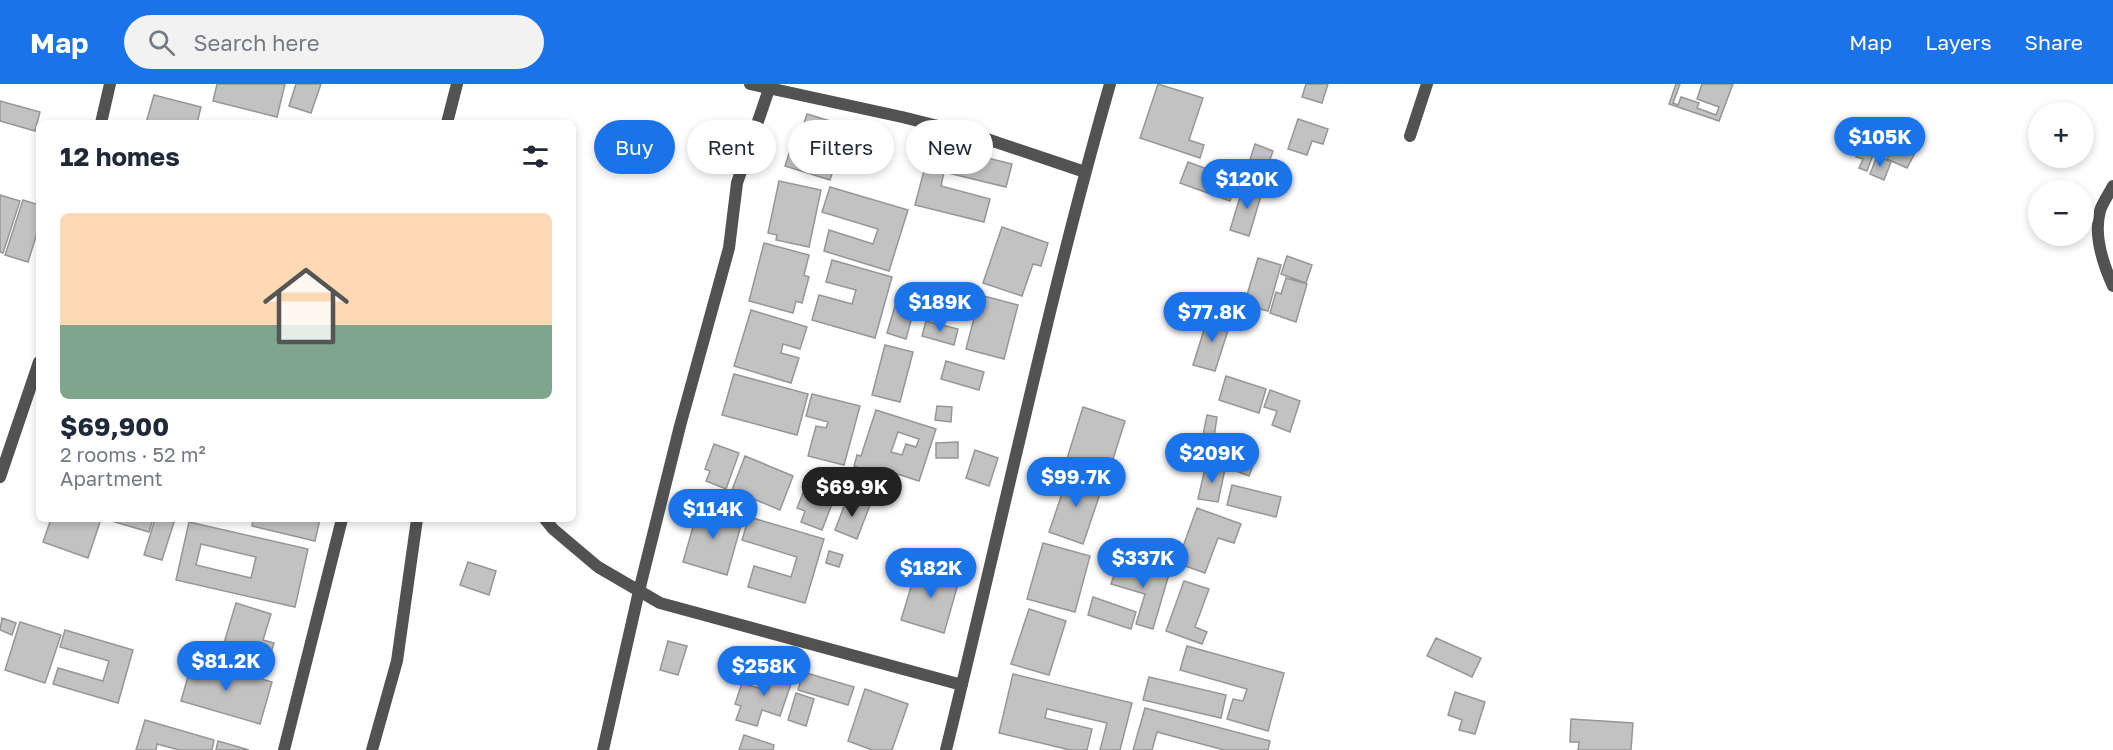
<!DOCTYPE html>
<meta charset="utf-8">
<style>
:root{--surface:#fff;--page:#f2f2f3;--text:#1f2937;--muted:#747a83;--line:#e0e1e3;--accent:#1a73e8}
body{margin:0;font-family:"Golos Text",sans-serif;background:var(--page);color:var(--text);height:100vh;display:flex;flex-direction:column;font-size:22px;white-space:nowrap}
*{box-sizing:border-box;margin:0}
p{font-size:20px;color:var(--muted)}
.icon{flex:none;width:33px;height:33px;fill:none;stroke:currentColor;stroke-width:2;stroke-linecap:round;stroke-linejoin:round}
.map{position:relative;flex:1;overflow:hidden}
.side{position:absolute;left:36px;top:36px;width:540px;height:402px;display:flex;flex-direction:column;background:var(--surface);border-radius:9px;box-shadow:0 3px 9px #0003}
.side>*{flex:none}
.banner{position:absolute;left:594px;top:36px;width:570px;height:54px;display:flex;gap:12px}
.fabs{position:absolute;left:2028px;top:18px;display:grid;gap:12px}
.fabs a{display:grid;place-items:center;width:66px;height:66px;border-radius:50%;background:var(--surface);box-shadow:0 3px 9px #0003;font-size:30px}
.price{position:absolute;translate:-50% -51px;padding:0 14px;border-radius:21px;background:var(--accent);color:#fff;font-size:20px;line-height:39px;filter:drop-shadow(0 2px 3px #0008)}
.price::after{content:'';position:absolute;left:50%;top:36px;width:18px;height:14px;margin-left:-9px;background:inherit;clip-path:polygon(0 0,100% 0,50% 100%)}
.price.active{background:#222;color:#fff}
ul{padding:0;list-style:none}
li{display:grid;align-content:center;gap:12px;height:318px;padding:0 24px}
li+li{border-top:2px solid var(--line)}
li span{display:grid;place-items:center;height:186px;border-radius:9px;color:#555}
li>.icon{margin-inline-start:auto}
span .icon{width:108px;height:108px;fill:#fffc;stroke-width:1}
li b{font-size:26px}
h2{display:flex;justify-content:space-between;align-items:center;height:72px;padding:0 24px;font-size:26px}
.tag{padding:0 21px;border-radius:27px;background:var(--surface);box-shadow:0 3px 9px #0003;font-size:21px;line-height:54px}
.tag.active{background:var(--accent);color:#fff}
header{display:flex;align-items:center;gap:36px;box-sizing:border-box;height:84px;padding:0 30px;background:var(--accent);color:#fff}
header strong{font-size:28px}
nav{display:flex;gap:33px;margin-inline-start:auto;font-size:21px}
.search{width:420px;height:54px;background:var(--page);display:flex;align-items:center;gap:15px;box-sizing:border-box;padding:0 21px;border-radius:33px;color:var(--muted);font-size:22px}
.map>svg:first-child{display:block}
.building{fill:#c2c2c2;stroke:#969696;stroke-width:1.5;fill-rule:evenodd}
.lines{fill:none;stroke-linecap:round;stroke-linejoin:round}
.service{stroke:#525252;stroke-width:12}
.minor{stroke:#525252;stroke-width:12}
</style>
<header>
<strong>Map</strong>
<div class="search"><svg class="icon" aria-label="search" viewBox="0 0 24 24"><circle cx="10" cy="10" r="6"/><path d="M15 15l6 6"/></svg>Search here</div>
<nav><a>Map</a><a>Layers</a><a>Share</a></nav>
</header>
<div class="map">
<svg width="2113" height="666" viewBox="0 0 2113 666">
<rect width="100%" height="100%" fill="#fff"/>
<path class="building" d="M 217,0 L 285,0 L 277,33 L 213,17 Z
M 296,0 L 321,0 L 311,29 L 289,22 Z
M 1158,0 L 1203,14 L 1189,56 L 1204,61 L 1200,74 L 1140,54 Z
M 1306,0 L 1328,0 L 1322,19 L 1302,13 Z
M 1676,0 L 1680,0 L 1673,19 L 1678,21 L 1681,13 L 1699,19 L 1697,24 L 1716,31 L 1719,23 L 1697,15 L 1702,0 L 1733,0 L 1719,37 L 1669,20 Z
M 154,11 L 201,23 L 197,39 L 146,39 Z
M 0,17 L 40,28 L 35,47 L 0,37 Z
M 807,30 L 847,42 L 830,96 L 785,82 L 791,63 L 796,64 Z
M 1298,35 L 1328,45 L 1323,60 L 1312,57 L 1307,71 L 1288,65 Z
M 1897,53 L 1918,63 L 1907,84 L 1887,75 Z
M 1861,57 L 1876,63 L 1867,87 L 1859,84 L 1863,75 L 1856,73 Z
M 931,60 L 1012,80 L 1006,103 L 944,88 L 941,102 L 990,115 L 984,138 L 915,121 Z
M 1255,60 L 1273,67 L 1264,92 L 1247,85 Z
M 1877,72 L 1891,78 L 1884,96 L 1870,90 Z
M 1188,78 L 1237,96 L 1230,117 L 1180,99 Z
M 779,97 L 821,106 L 809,163 L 776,156 L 777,151 L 768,149 Z
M 1244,100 L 1263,105 L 1249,152 L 1230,146 Z
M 830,103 L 908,126 L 889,187 L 824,167 L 829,146 L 873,160 L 878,145 L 822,128 Z
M 0,111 L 20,117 L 3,169 L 0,168 Z
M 23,116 L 39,121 L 39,143 L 28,178 L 5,171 Z
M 1002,143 L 1048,159 L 1041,182 L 1033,180 L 1022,212 L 983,199 Z
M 764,159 L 809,171 L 804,191 L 809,193 L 802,219 L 796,217 L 793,229 L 749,217 Z
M 1287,172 L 1312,181 L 1306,199 L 1281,190 Z
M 1258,174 L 1281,181 L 1268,227 L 1244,221 Z
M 832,176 L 892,193 L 875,254 L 812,236 L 819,211 L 852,220 L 856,206 L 826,198 Z
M 1286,194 L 1307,200 L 1296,238 L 1270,229 L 1276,208 L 1281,210 Z
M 900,205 L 918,211 L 906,255 L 887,249 Z
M 980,211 L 1018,221 L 1004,275 L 966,265 Z
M 1182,212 L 1201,217 L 1198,226 L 1205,228 L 1199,245 L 1174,238 Z
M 751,226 L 807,243 L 800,265 L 783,260 L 781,269 L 799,274 L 791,299 L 734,282 Z
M 1209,230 L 1231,237 L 1215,287 L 1193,281 Z
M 926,237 L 958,245 L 954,261 L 922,252 Z
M 885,261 L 913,268 L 900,318 L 872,311 Z
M 946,277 L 984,288 L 979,306 L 941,295 Z
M 734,290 L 808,310 L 797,351 L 722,331 Z
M 1226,292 L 1266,305 L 1259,329 L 1219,316 Z
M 1270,306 L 1300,317 L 1290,348 L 1272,341 L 1277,327 L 1264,323 Z
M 812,310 L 860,322 L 844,381 L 808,372 L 816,342 L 826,344 L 828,338 L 806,332 Z
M 937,322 L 952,323 L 951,338 L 935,336 Z
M 1083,323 L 1125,337 L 1108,391 L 1066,378 Z
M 876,326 L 936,345 L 919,397 L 885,386 L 883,392 L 854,382 L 857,371 L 861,372 ZM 898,348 L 919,355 L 916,363 L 906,360 L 902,371 L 891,368 Z
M 1207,331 L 1217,333 L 1214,353 L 1203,351 Z
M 958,358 L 958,374 L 936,374 L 936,359 Z
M 1217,358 L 1256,373 L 1249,392 L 1210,377 Z
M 714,360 L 739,369 L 726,405 L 706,397 L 710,387 L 705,385 Z
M 975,366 L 998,374 L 989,402 L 966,394 Z
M 745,372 L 793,392 L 780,426 L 732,406 Z
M 1206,380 L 1225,385 L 1218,418 L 1198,415 Z
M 1069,389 L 1103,401 L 1083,460 L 1049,448 Z
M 819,395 L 839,402 L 822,446 L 801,438 L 805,427 L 797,424 L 807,399 L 816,403 Z
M 1232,401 L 1281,413 L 1276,433 L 1227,421 Z
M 848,412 L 870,421 L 857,455 L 835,446 Z
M 699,422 L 743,434 L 727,491 L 683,478 Z
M 1197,424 L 1241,440 L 1234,459 L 1218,454 L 1205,489 L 1177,479 Z
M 749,433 L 824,455 L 805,519 L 748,503 L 754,482 L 791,493 L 797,473 L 742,456 Z
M 51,435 L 101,435 L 88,474 L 43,458 Z
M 105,435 L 153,435 L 149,448 Z
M 155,435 L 174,438 L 162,476 L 144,471 Z
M 253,435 L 320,435 L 315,457 L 252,442 Z
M 189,438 L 308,465 L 295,523 L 176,496 ZM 201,460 L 256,473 L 251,494 L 196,481 Z
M 1043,459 L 1090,472 L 1075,528 L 1027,515 Z
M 829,467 L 843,471 L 839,483 L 826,479 Z
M 1119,476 L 1169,490 L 1153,545 L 1136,540 L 1145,510 L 1111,500 Z
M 468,478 L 496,487 L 489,511 L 460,501 Z
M 918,480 L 960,493 L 944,549 L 901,536 Z
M 1184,497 L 1209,505 L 1195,543 L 1207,548 L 1202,560 L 1166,547 Z
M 1093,513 L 1136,528 L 1131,545 L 1088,531 Z
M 236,519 L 271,530 L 263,556 L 274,559 L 265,589 L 219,576 Z
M 1029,525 L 1066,537 L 1049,591 L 1011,580 Z
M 2,534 L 16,539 L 12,551 L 0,546 Z
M 20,538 L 61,551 L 45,599 L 5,586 Z
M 65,546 L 133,566 L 118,619 L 53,600 L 58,584 L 103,597 L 109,577 L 60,563 Z
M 1436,554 L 1481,574 L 1472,593 L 1427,572 Z
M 668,557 L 687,562 L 678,591 L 660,586 Z
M 1187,562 L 1284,589 L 1268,647 L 1227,635 L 1233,615 L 1243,617 L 1247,605 L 1180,586 Z
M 740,574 L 766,582 L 760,600 L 734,592 Z
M 193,575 L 272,598 L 260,640 L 181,617 Z
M 770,583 L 794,591 L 780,632 L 762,626 L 757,642 L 736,636 L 741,622 L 735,620 L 742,599 L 768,607 L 770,603 L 764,601 Z
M 803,588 L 854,603 L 848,621 L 798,606 Z
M 1013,590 L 1132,619 L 1120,666 L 1100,666 L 1107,639 L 1047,625 L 1045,634 L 1092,645 L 1087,666 L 1070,666 L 999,649 Z
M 1149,593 L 1226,611 L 1221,634 L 1143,616 Z
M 865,605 L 908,620 L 892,666 L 872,666 L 848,657 Z
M 1455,608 L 1485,618 L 1475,650 L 1459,646 L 1462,636 L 1448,631 Z
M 796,609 L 814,615 L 806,642 L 788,636 Z
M 1145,624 L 1270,657 L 1268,666 L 1224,666 L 1157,648 L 1152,666 L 1133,666 Z
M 1571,635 L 1633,639 L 1631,666 L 1578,666 L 1579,658 L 1570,658 Z
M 145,636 L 214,656 L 212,666 L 179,666 L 157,660 L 156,666 L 136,666 Z
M 744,651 L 774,661 L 773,666 L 739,666 Z
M 218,657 L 249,666 L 216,666 Z"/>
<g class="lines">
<path class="service" d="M 372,666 L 397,577 L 417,435"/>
<path class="minor" d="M 750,0 L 902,33 L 978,52 L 1085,88
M 101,39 L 110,0
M 447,39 L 457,0
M 1410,52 L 1427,0
M 2113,102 C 2109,110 2102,119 2100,127 C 2093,152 2103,180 2113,202
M 0,393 L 39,278
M 545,435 L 553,445 L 598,483 L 660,519 L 962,601
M 284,666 L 342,435
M 603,666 L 639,507 L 680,342 L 729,164 L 737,99 L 769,5
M 946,666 C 1001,444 1047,220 1110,0"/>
</g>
</svg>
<div class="fabs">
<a>+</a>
<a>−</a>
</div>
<b class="price" style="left:1880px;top:84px">$105K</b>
<b class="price" style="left:1247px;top:126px">$120K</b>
<b class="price" style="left:940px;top:249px">$189K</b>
<b class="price" style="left:1212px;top:259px">$77.8K</b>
<b class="price" style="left:1212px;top:400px">$209K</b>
<b class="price" style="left:1076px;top:424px">$99.7K</b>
<b class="price active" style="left:852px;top:434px">$69.9K</b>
<b class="price" style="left:713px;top:456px">$114K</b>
<b class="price" style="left:1143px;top:505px">$337K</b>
<b class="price" style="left:931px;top:515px">$182K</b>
<b class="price" style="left:226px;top:608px">$81.2K</b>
<b class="price" style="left:764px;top:613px">$258K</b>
<div class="banner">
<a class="tag active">Buy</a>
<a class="tag">Rent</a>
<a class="tag">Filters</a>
<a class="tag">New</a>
</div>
<section class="side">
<h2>12 homes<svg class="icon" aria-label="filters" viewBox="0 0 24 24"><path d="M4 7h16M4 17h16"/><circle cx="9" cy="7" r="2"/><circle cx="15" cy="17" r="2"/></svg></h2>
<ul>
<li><span style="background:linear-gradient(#ffd9b3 60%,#7fa58c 0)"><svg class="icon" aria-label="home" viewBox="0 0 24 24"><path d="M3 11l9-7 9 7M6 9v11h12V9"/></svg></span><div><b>$69,900</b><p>2 rooms · 52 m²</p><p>Apartment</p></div></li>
</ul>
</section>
</div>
